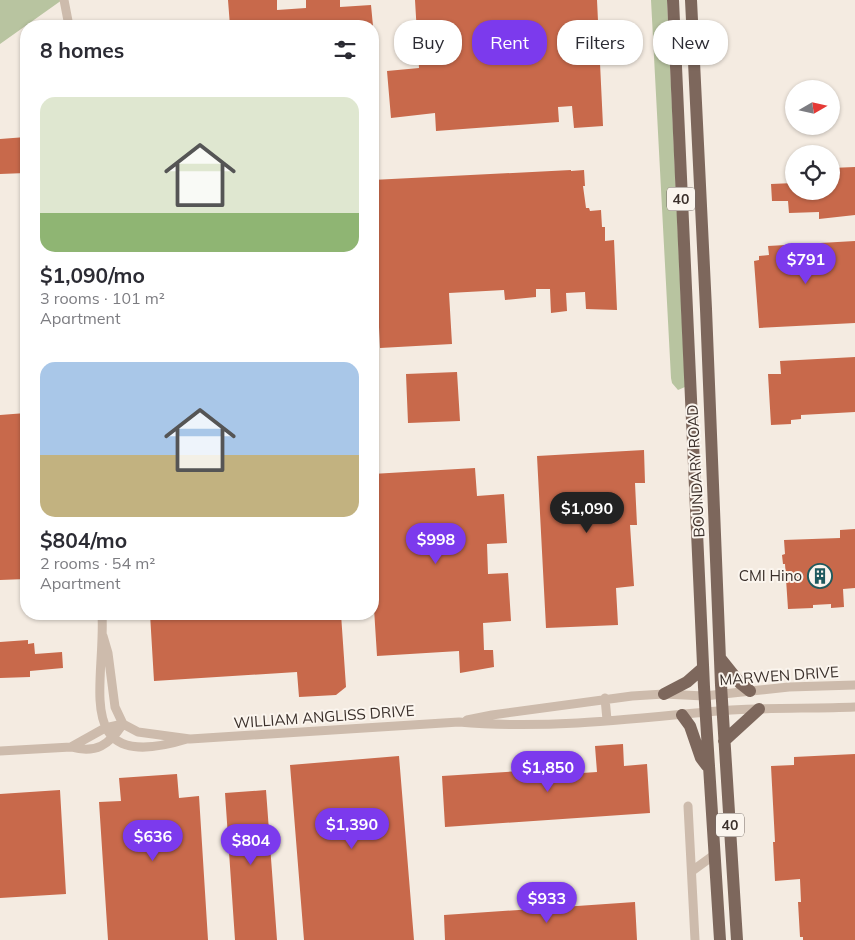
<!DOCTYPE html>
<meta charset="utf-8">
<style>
:root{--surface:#fff;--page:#f2f2f3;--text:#2b2b33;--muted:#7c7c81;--accent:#7c3aed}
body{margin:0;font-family:Mulish,sans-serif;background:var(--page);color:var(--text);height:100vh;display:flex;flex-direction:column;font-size:19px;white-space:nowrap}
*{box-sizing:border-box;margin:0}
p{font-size:16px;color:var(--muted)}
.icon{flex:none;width:28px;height:28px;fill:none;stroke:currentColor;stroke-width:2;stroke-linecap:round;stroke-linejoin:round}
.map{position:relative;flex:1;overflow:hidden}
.panel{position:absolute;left:20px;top:20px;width:359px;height:600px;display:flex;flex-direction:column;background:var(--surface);border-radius:20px;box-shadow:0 1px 4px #0004}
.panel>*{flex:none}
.hud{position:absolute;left:394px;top:20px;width:386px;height:45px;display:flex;gap:10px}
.needle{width:32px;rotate:81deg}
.controls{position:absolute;left:785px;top:80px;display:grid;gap:10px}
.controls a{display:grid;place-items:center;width:55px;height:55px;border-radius:50%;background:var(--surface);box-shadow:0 1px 4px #0004;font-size:25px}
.price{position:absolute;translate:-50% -42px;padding:0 11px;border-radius:18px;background:var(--accent);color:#fff;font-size:16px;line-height:32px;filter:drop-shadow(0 1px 2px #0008)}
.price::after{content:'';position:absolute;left:50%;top:30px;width:15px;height:11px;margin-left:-8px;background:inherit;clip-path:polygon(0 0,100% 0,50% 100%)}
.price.current{background:#222;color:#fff}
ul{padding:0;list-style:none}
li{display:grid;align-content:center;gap:10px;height:265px;padding:0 20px}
li span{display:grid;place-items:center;height:155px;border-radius:15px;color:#555}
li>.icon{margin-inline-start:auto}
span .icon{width:90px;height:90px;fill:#fffc;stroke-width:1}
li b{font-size:21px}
h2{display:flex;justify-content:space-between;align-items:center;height:60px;padding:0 20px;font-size:21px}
.pill{padding:0 18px;border-radius:20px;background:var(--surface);box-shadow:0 1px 4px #0004;font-size:18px;line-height:45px}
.pill.current{background:var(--accent);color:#fff}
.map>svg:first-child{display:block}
.green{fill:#b8c4a0}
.building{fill:#c8694b}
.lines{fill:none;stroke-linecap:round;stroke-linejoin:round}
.street{stroke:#cdbbac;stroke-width:9}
.primary{stroke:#7d675c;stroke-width:12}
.labels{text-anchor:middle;stroke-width:4;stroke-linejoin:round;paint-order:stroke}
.shield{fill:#fbf5ee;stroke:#756b66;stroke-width:1}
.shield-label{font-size:14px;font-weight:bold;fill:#3b302b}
.street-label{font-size:15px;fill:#3b302b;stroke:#fbf5ee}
.poi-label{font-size:15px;fill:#3b302b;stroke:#fbf5ee;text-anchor:end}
</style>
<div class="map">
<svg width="855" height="940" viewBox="0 0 855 940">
<rect width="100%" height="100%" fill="#f4ebe1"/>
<path class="green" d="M 0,0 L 62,0 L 0,44 Z
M 651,0 L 667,0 L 685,387 L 678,390 L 672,383 L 671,378 Z"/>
<path class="building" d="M 228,0 L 277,0 L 277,10 L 306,8 L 306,0 L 340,0 L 340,7 L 371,5 L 373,26 L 230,26 Z
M 415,0 L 597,0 L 603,126 L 574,128 L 572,106 L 558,107 L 559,122 L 436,131 L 435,113 L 391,118 L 387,71 L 419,68 Z
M 26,137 L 26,173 L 0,174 L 0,139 Z
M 855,167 L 855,215 L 819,219 L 819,212 L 789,213 L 788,201 L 772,201 L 771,184 L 794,183 L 794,191 L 831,191 L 831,168 Z
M 571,170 L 571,171 L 584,170 L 585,186 L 583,186 L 586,208 L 589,208 L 590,211 L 601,210 L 602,227 L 605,227 L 605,241 L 614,240 L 617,310 L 586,309 L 585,292 L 566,293 L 567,311 L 551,313 L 550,289 L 536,289 L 536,297 L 505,300 L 504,290 L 449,293 L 452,344 L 380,348 L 372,180 Z
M 855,241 L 855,323 L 759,328 L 754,261 L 759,260 L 759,256 L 769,255 L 768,246 Z
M 855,357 L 855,412 L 801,415 L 801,419 L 791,420 L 791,424 L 771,425 L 768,374 L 781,374 L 780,361 Z
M 457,372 L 460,421 L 408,423 L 406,374 Z
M 26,413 L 26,579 L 0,580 L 0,415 Z
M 644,450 L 645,483 L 635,483 L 637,525 L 630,525 L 634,586 L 616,588 L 618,625 L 546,628 L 537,456 Z
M 475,468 L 477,496 L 504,494 L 507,543 L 487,544 L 488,574 L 508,573 L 511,621 L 483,623 L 484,650 L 493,650 L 494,667 L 460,673 L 459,651 L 377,656 L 372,577 L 372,474 Z
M 855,529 L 855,588 L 843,589 L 844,607 L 831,608 L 831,604 L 813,605 L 813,608 L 788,609 L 785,564 L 783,564 L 782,555 L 785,554 L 784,540 L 840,538 L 840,530 Z
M 150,614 L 341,614 L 346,687 L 336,695 L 299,697 L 297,672 L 154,681 Z
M 28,640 L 28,644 L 34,643 L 35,654 L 62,652 L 63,668 L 30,671 L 30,677 L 0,678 L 0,642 Z
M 623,744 L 624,766 L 647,764 L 650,813 L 445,827 L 442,776 L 551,769 L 551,775 L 597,772 L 595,746 Z
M 855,754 L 855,940 L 803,940 L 803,937 L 800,937 L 798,902 L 801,902 L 800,879 L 775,881 L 773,842 L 775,842 L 771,766 L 794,765 L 794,757 Z
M 399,756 L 414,940 L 304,940 L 290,765 Z
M 177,774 L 179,798 L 199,796 L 208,940 L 108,940 L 99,802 L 121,801 L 119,778 Z
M 60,790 L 66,894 L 0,898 L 0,794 Z
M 266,790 L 277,940 L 235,940 L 225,793 Z
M 635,902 L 637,940 L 445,940 L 444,915 Z"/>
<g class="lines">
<path class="street" d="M 64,0 L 69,26
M 102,614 C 106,684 70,775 187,739
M 103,636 L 108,653 L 115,707 L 123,724 L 138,732 L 190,739 L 459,722 C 541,729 625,720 706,712 C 756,707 806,709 855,707
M 605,698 L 607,720
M 467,720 L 492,715 L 632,696 L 664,694 L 704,696 L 789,687 L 855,685
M 71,747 L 105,728 L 123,724
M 0,751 L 71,747 C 96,754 109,745 123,724
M 688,806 L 695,940
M 692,871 L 714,855"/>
<path class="primary" d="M 673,0 L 704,687 L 720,940
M 691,0 L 706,309 L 721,685 L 737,940
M 720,658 L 740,683 L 750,691
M 664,694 L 687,682 L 703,668
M 682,715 L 690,726 L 701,758 L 707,766
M 724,741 L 759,709"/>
</g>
<defs>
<symbol id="building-ring" viewBox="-11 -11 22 22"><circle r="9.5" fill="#fbf5ee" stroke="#1f5a5e" stroke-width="1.5"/><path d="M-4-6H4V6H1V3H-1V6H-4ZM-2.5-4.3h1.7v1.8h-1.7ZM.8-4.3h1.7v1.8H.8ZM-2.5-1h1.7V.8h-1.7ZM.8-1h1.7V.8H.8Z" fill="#1f5a5e"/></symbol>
</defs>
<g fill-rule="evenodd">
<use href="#building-ring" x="806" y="562" width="28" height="28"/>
</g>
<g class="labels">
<g class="shield">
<rect x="667" y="187.5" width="28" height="23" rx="4"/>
<rect x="716" y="813.5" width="28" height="23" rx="4"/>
</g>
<g class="shield-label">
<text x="681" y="204">40</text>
<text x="730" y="830">40</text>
</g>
<g class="street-label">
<text transform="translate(696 471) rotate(-93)" y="5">BOUNDARY ROAD</text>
<text transform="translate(779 676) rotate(-4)" y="5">MARWEN DRIVE</text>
<text transform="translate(324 717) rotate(-4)" y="5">WILLIAM ANGLISS DRIVE</text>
</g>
<g class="poi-label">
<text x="802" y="581">CMI Hino</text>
</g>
</g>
</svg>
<div class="controls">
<a><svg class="needle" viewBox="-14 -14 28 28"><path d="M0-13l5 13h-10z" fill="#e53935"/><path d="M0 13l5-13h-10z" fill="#7c7c81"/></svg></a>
<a><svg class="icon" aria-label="locate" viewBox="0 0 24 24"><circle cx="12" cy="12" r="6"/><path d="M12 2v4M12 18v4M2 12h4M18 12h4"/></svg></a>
</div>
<b class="price" style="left:806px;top:285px">$791</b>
<b class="price current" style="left:587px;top:534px">$1,090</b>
<b class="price" style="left:436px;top:565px">$998</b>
<b class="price" style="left:548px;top:793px">$1,850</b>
<b class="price" style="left:352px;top:850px">$1,390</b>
<b class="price" style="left:153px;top:862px">$636</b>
<b class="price" style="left:251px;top:866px">$804</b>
<b class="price" style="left:547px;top:924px">$933</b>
<div class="hud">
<a class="pill">Buy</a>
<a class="pill current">Rent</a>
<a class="pill">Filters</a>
<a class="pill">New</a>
</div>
<section class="panel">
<h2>8 homes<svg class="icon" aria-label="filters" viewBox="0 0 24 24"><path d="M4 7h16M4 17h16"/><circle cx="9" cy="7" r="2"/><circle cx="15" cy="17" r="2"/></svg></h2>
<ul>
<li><span style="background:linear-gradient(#dfe7d0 75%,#8fb573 0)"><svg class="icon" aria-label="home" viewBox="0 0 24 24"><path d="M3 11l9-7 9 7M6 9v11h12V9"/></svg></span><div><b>$1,090/mo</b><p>3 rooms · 101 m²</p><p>Apartment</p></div></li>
<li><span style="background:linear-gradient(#a9c7e8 60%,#c2b280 0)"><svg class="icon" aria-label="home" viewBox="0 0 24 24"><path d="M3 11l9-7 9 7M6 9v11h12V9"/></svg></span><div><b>$804/mo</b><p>2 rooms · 54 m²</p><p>Apartment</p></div></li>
</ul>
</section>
</div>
